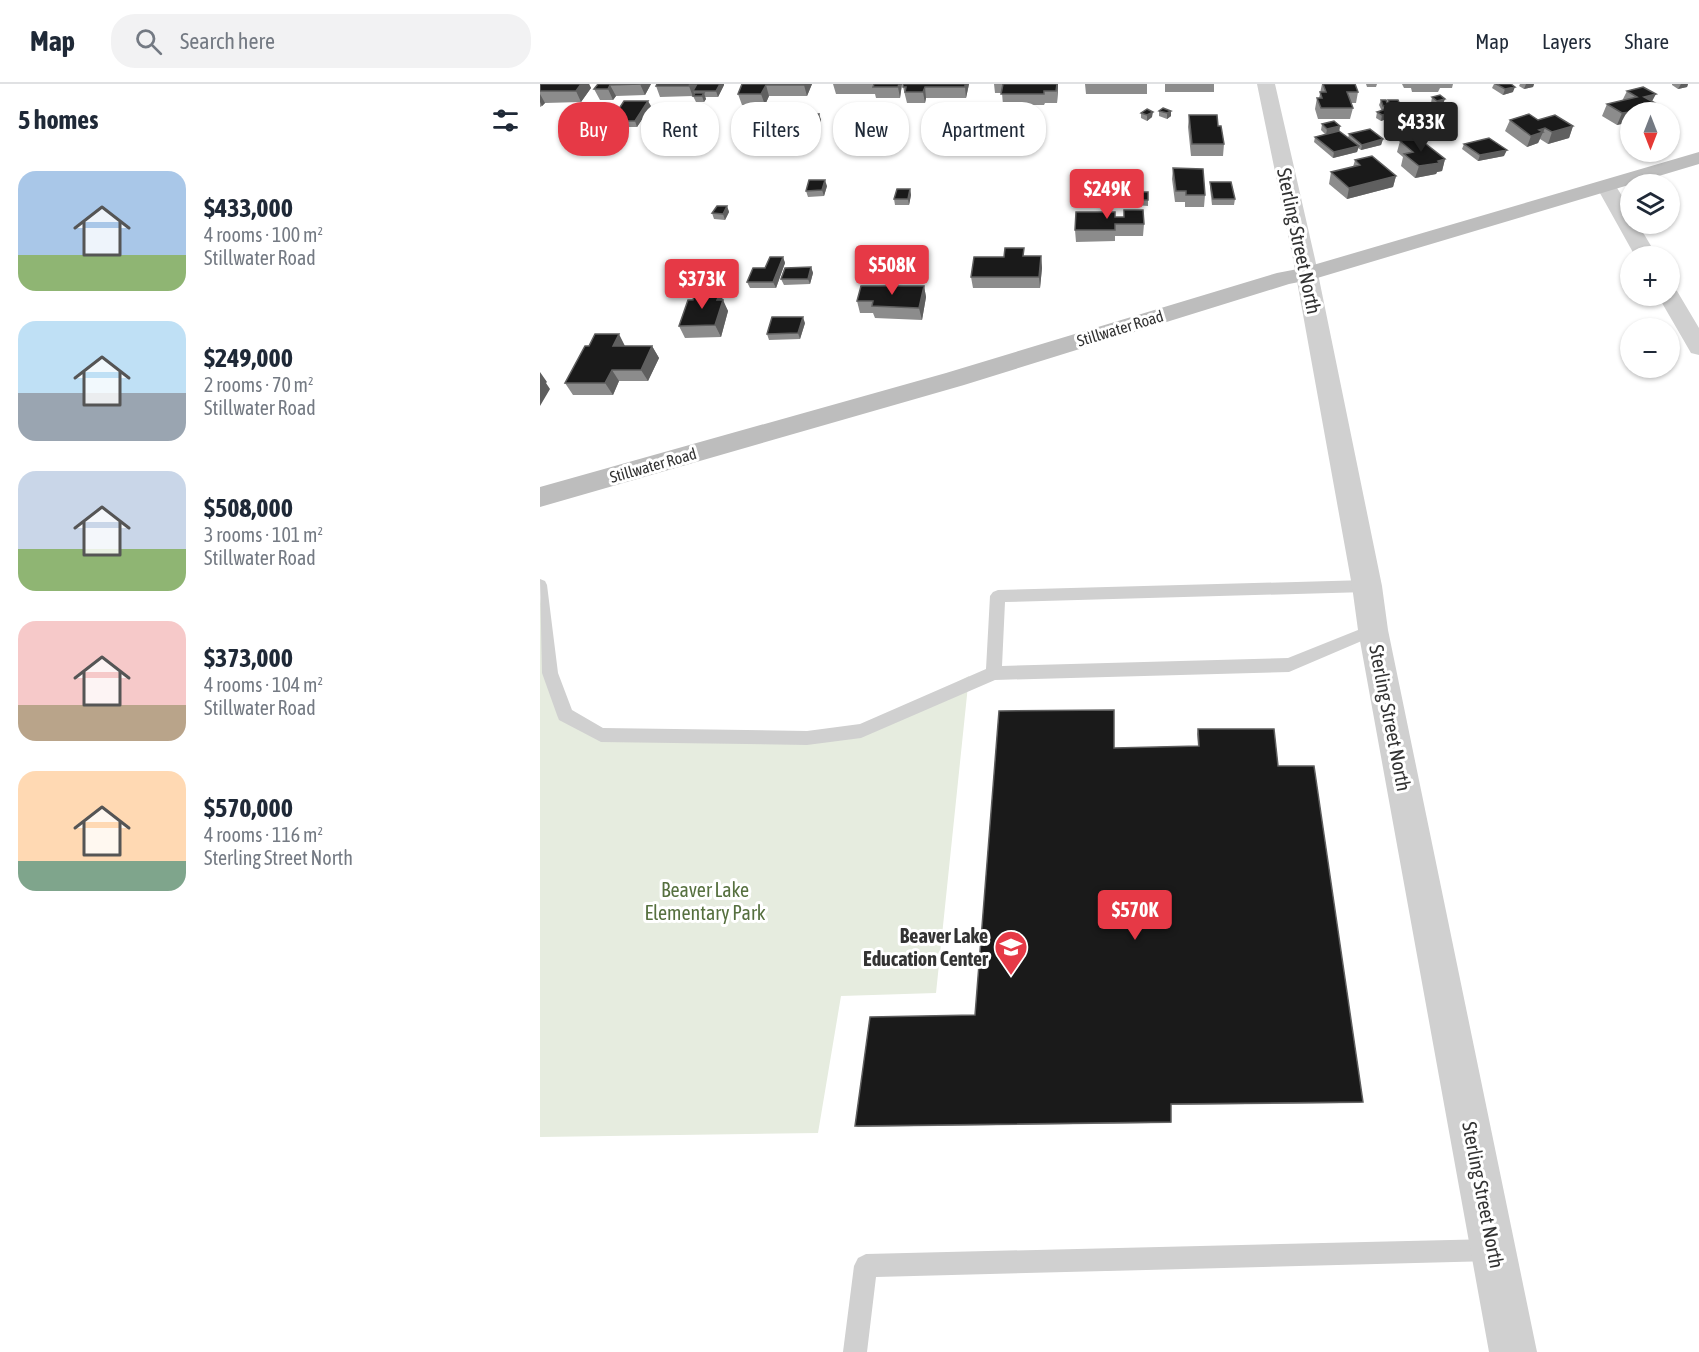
<!DOCTYPE html>
<meta charset="utf-8">
<style>
:root{--surface:#fff;--page:#f2f2f3;--text:#1f2937;--muted:#747a83;--line:#e0e1e3;--accent:#e63946}
body{margin:0;font-family:"Asap Condensed",sans-serif;background:var(--page);color:var(--text);height:100vh;display:flex;flex-direction:column;font-size:22px;white-space:nowrap}
*{box-sizing:border-box;margin:0}
p{font-size:20px;color:var(--muted)}
.icon{flex:none;width:33px;height:33px;fill:none;stroke:currentColor;stroke-width:2;stroke-linecap:round;stroke-linejoin:round}
.map{position:relative;flex:1;overflow:hidden}
.drawer{display:flex;flex-direction:column;background:var(--surface);width:540px}
.drawer>*{flex:none}
.guide{position:absolute;left:18px;top:18px;width:570px;height:54px;display:flex;gap:12px}
.needle{width:39px;rotate:180deg}
.controls{position:absolute;left:1080px;top:18px;display:grid;gap:12px}
.controls a{display:grid;place-items:center;width:60px;height:60px;border-radius:50%;background:var(--surface);box-shadow:0 2px 4px #0004;font-size:30px}
.price{position:absolute;translate:-50% -51px;padding:0 14px;border-radius:6px;background:var(--accent);color:#fff;font-size:20px;line-height:39px;filter:drop-shadow(0 2px 3px #0008)}
.price::after{content:'';position:absolute;left:50%;top:36px;width:18px;height:14px;margin-left:-9px;background:inherit;clip-path:polygon(0 0,100% 0,50% 100%)}
.price.on{background:#222;color:#fff}
ul{padding:0;list-style:none}
li{display:flex;align-items:center;gap:18px;height:150px;padding:0 18px}
li span{display:grid;place-items:center;flex:none;width:168px;height:120px;border-radius:18px;color:#555}
li>.icon{margin-inline-start:auto}
span .icon{width:72px;height:72px;fill:#fffc;stroke-width:1}
li b{font-size:26px}
h2{display:flex;justify-content:space-between;align-items:center;height:72px;padding:0 18px;font-size:26px}
.pill{padding:0 21px;border-radius:24px;background:var(--surface);box-shadow:0 2px 4px #0004;font-size:21px;line-height:54px}
.pill.on{background:var(--accent);color:#fff}
header{display:flex;align-items:center;gap:36px;box-sizing:border-box;height:84px;padding:0 30px;background:var(--surface);border-bottom:2px solid var(--line)}
header strong{font-size:28px}
nav{display:flex;gap:33px;margin-inline-start:auto;font-size:21px}
.search{width:420px;height:54px;background:var(--page);display:flex;align-items:center;gap:15px;box-sizing:border-box;padding:0 21px;border-radius:24px;color:var(--muted);font-size:22px}
main{display:flex;flex:1;min-height:0}
.map>svg:first-child{display:block}
.green{fill:#e6ecdf}
.lines{fill:none;stroke-linecap:round;stroke-linejoin:round}
.service{fill:#d0d0d0;fill-rule:evenodd}
.minor{fill:#d0d0d0;fill-rule:evenodd}
.secondary{fill:#bdbdbd;fill-rule:evenodd}
.wall{fill:#8c8c8c}
.shaded-wall{fill:#5f5f5f}
.building{fill:#1a1a1a;stroke:#5f5f5f;stroke-width:1.5}
.labels{text-anchor:middle;stroke-width:6;stroke-linejoin:round;paint-order:stroke}
.far-street-label{font-size:16px;fill:#333;stroke:#fff}
.street-label{font-size:20px;fill:#333;stroke:#fff}
.park-label{font-size:20px;fill:#56703f;stroke:#fff}
.poi-label{font-size:20px;font-weight:bold;fill:#333;stroke:#fff;text-anchor:end}
</style>
<header>
<strong>Map</strong>
<div class="search"><svg class="icon" aria-label="search" viewBox="0 0 24 24"><circle cx="10" cy="10" r="6"/><path d="M15 15l6 6"/></svg>Search here</div>
<nav><a>Map</a><a>Layers</a><a>Share</a></nav>
</header>
<main>
<section class="drawer">
<h2>5 homes<svg class="icon" aria-label="filters" viewBox="0 0 24 24"><path d="M4 7h16M4 17h16"/><circle cx="9" cy="7" r="2"/><circle cx="15" cy="17" r="2"/></svg></h2>
<ul>
<li><span style="background:linear-gradient(#a9c7e8 70%,#8fb573 0)"><svg class="icon" aria-label="home" viewBox="0 0 24 24"><path d="M3 11l9-7 9 7M6 9v11h12V9"/></svg></span><div><b>$433,000</b><p>4 rooms · 100 m²</p><p>Stillwater Road</p></div></li>
<li><span style="background:linear-gradient(#bfe0f5 60%,#9aa5b1 0)"><svg class="icon" aria-label="home" viewBox="0 0 24 24"><path d="M3 11l9-7 9 7M6 9v11h12V9"/></svg></span><div><b>$249,000</b><p>2 rooms · 70 m²</p><p>Stillwater Road</p></div></li>
<li><span style="background:linear-gradient(#c9d6e8 65%,#8fb573 0)"><svg class="icon" aria-label="home" viewBox="0 0 24 24"><path d="M3 11l9-7 9 7M6 9v11h12V9"/></svg></span><div><b>$508,000</b><p>3 rooms · 101 m²</p><p>Stillwater Road</p></div></li>
<li><span style="background:linear-gradient(#f6c9c9 70%,#b9a48a 0)"><svg class="icon" aria-label="home" viewBox="0 0 24 24"><path d="M3 11l9-7 9 7M6 9v11h12V9"/></svg></span><div><b>$373,000</b><p>4 rooms · 104 m²</p><p>Stillwater Road</p></div></li>
<li><span style="background:linear-gradient(#ffd9b3 75%,#7fa58c 0)"><svg class="icon" aria-label="home" viewBox="0 0 24 24"><path d="M3 11l9-7 9 7M6 9v11h12V9"/></svg></span><div><b>$570,000</b><p>4 rooms · 116 m²</p><p>Sterling Street North</p></div></li>
</ul>
</section>
<div class="map">
<svg width="1159" height="1268" viewBox="0 0 1159 1268">
<rect width="100%" height="100%" fill="#fff"/>
<path class="green" d="M 0,513 L 10,589 L 25,631 L 61,651 L 321,647 L 429,592 L 396,909 L 301,912 L 278,1049 L 0,1053 Z"/>
<g class="lines">
<path class="service" d="M 0,495 L 5,497 L 7,501 L 18,589 L 32,626 L 63,644 L 267,647 L 320,640 L 446,585 L 450,512 L 453,508 L 458,506 L 827,496 L 832,498 L 834,502 L 832,506 L 827,508 L 465,518 L 462,582 L 748,574 L 833,540 L 838,542 L 841,546 L 838,550 L 749,588 L 455,596 L 321,654 L 267,661 L 61,658 L 19,636 L 17,631 L 2,589 Z
M 953,1155 L 961,1158 L 964,1166 L 961,1174 L 953,1177 L 336,1193 L 327,1268 L 303,1268 L 314,1182 L 318,1174 L 326,1170 Z"/>
<path class="minor" d="M 717,0 L 735,0 L 775,175 L 842,502 L 848,546 L 997,1268 L 949,1268 L 818,546 L 812,502 L 753,175 Z
M 1066,96 L 1073,98 C 1082,111 1090,123 1090,140 L 1098,140 L 1117,172 L 1095,172 L 1056,102 L 1059,98 Z
M 1130,205 L 1137,207 L 1159,244 L 1159,271 L 1151,269 L 1118,212 L 1130,212 Z"/>
<path class="secondary" d="M 1159,68 L 1159,80 L 774,195 L 749,200 L 424,301 L 0,423 L 0,403 L 406,289 L 737,189 L 763,184 Z"/>
</g>
<path class="wall" d="M 0,0 L 49,0 L 51,4 L 41,18 L 5,19 L 2,22 L 0,23 Z
M 58,0 L 111,0 L 105,11 L 76,12 L 73,16 L 60,16 L 54,5 Z
M 117,0 L 184,0 L 184,1 L 178,13 L 165,13 L 166,15 L 164,18 L 156,18 L 153,12 L 120,13 L 116,2 Z
M 202,0 L 272,0 L 267,12 L 229,12 L 225,21 L 202,21 L 198,10 Z
M 293,0 L 362,0 L 360,14 L 336,14 L 335,10 L 296,10 Z
M 429,0 L 426,14 L 386,14 L 385,19 L 367,19 L 363,3 Z
M 454,0 L 518,0 L 517,19 L 505,19 L 504,21 L 463,21 L 462,9 L 455,9 Z
M 545,0 L 607,0 L 607,10 L 546,10 Z
M 625,0 L 674,0 L 674,8 L 625,8 Z
M 782,0 L 815,0 L 818,8 L 816,19 L 811,19 L 813,24 L 810,35 L 778,35 L 775,25 L 777,14 L 779,14 Z
M 826,0 L 837,0 L 836,3 L 827,3 Z
M 862,0 L 913,0 L 912,4 L 900,4 L 898,8 L 872,8 L 871,4 L 864,4 Z
M 954,0 L 971,0 L 973,8 L 963,11 L 952,4 Z
M 980,0 L 994,0 L 993,3 L 984,5 L 979,2 Z
M 1132,0 L 1148,0 L 1147,3 L 1138,5 L 1132,1 Z
M 1087,7 L 1117,20 L 1113,28 L 1090,28 L 1085,39 L 1077,41 L 1062,32 L 1067,20 L 1082,17 Z
M 892,13 L 903,20 L 896,22 L 891,19 Z
M 841,16 L 847,19 L 848,16 L 860,21 L 858,27 L 849,27 L 848,24 L 847,26 L 851,29 L 849,34 L 841,37 L 836,34 L 837,28 L 842,27 L 839,21 Z
M 111,22 L 97,43 L 74,43 L 71,37 Z
M 623,24 L 631,32 L 627,35 L 619,32 L 619,27 Z
M 601,29 L 612,33 L 607,37 L 601,34 Z
M 279,30 L 281,36 L 279,41 L 269,41 L 267,35 Z
M 649,31 L 678,42 L 684,60 L 683,72 L 651,72 L 648,43 Z
M 439,35 L 440,40 L 439,45 L 431,45 L 430,39 Z
M 970,36 L 998,36 L 1033,42 L 1029,54 L 1008,60 L 1000,55 L 998,59 L 987,63 L 965,47 Z
M 782,40 L 800,42 L 799,47 L 808,54 L 809,50 L 843,55 L 841,61 L 821,66 L 818,64 L 817,68 L 793,74 L 774,58 L 775,53 L 785,50 L 781,46 Z
M 873,41 L 907,47 L 905,53 L 887,57 L 872,47 Z
M 860,57 L 905,75 L 902,87 L 897,88 L 896,90 L 875,94 L 861,82 L 863,73 L 857,68 Z
M 924,60 L 964,72 L 938,77 L 922,65 Z
M 815,76 L 856,92 L 853,103 L 807,115 L 789,100 L 791,88 L 813,83 Z
M 633,84 L 665,111 L 664,123 L 645,123 L 645,118 L 635,118 L 632,95 Z
M 670,98 L 695,115 L 694,121 L 672,121 L 670,104 Z
M 287,102 L 284,112 L 268,113 L 266,107 Z
M 370,105 L 371,111 L 369,121 L 355,121 L 354,115 Z
M 595,108 L 608,108 L 608,122 L 595,121 Z
M 187,122 L 189,128 L 185,136 L 174,135 L 172,129 Z
M 575,133 L 604,140 L 603,152 L 575,152 L 575,157 L 536,158 L 535,146 Z
M 485,172 L 501,172 L 502,184 L 500,204 L 433,204 L 431,193 Z
M 243,173 L 245,179 L 236,204 L 210,204 L 207,198 L 225,184 Z
M 271,183 L 273,189 L 270,200 L 244,201 L 241,195 Z
M 384,202 L 386,213 L 382,236 L 335,234 L 333,229 L 320,229 L 317,217 Z
M 182,216 L 188,227 L 181,253 L 145,254 L 139,242 Z
M 265,239 L 260,255 L 229,256 L 227,250 Z
M 85,262 L 112,262 L 119,274 L 108,297 L 79,297 L 73,311 L 33,311 L 25,299 Z
M 658,645 L 738,682 L 823,1018 L 820,1019 L 631,1021 L 631,1039 L 318,1043 L 315,1042 L 435,931 L 574,664 L 658,662 L 657,650 Z"/>
<path class="shaded-wall" d="M 41,0 L 49,0 L 51,4 L 41,18 L 36,7 Z
M 100,0 L 111,0 L 105,11 Z
M 150,0 L 160,0 L 153,7 L 155,10 L 153,13 L 149,2 Z
M 180,0 L 184,0 L 184,1 L 178,13 L 176,7 Z
M 265,0 L 272,0 L 267,12 L 264,1 Z
M 359,0 L 362,0 L 360,14 L 358,3 Z
M 425,0 L 429,0 L 426,14 L 425,3 Z
M 517,0 L 518,0 L 518,3 L 517,19 Z
M 986,0 L 994,0 L 993,3 L 984,5 Z
M 1141,0 L 1148,0 L 1147,3 L 1138,5 Z
M 70,1 L 76,12 L 73,16 L 68,5 Z
M 226,1 L 229,12 L 225,21 L 221,10 Z
M 385,3 L 386,14 L 385,19 L 383,8 Z
M 975,3 L 973,8 L 963,11 L 965,5 Z
M 164,9 L 166,15 L 164,18 L 162,12 Z
M 0,10 L 5,19 L 2,22 L 0,18 Z
M 1116,10 L 1110,21 L 1104,13 Z
M 905,15 L 903,20 L 896,22 L 897,17 Z
M 108,17 L 111,22 L 97,43 L 95,37 Z
M 1117,20 L 1113,28 L 1090,28 L 1090,38 L 1077,41 L 1082,29 Z
M 631,27 L 631,32 L 627,35 L 627,29 Z
M 613,28 L 612,33 L 607,37 L 607,31 Z
M 851,29 L 849,34 L 841,37 L 842,31 Z
M 279,30 L 281,36 L 279,41 L 277,35 Z
M 800,42 L 799,48 L 786,51 L 787,45 Z
M 1033,42 L 1029,54 L 1008,60 L 1012,48 Z
M 1005,44 L 998,59 L 987,63 L 991,52 L 999,46 Z
M 907,47 L 905,53 L 887,57 L 888,52 Z
M 843,55 L 841,61 L 821,66 L 822,61 Z
M 819,62 L 817,68 L 793,74 L 794,68 Z
M 967,66 L 964,72 L 938,77 L 940,71 Z
M 905,75 L 902,87 L 897,88 L 896,90 L 875,94 L 879,82 Z
M 856,92 L 853,103 L 807,115 L 809,104 Z
M 285,96 L 287,102 L 284,112 L 282,106 Z
M 370,105 L 371,111 L 369,121 L 368,115 Z
M 187,122 L 189,128 L 185,136 L 183,130 Z
M 501,172 L 502,184 L 500,204 L 499,193 Z
M 243,173 L 245,179 L 236,204 L 233,198 Z
M 271,183 L 273,189 L 270,200 L 268,195 Z
M 384,202 L 386,213 L 382,236 L 379,224 Z
M 180,209 L 188,227 L 181,253 L 175,241 L 177,216 Z
M 263,233 L 265,239 L 260,255 L 258,249 Z
M 79,250 L 85,262 L 73,262 Z
M 112,262 L 119,274 L 108,297 L 101,286 Z
M 72,286 L 79,297 L 73,311 L 65,299 Z
M 0,288 L 7,298 L 6,299 L 10,305 L 0,322 Z"/>
<path class="building" d="M 0,0 L 41,0 L 36,7 L 0,7 Z
M 58,0 L 100,0 L 70,1 L 68,5 L 54,5 Z
M 117,0 L 150,0 L 149,2 L 116,2 Z
M 157,0 L 180,0 L 176,7 L 153,7 Z
M 202,0 L 265,0 L 264,1 L 226,1 L 221,10 L 198,10 Z
M 334,0 L 359,0 L 358,3 L 333,3 Z
M 363,0 L 425,0 L 425,3 L 385,3 L 383,8 L 365,8 L 366,3 L 363,3 Z
M 463,0 L 517,0 L 516,7 L 504,7 L 504,10 L 461,10 Z
M 783,0 L 815,0 L 818,8 L 807,8 L 813,24 L 781,24 L 777,14 L 782,14 L 780,8 L 786,8 Z
M 956,0 L 971,0 L 975,3 L 965,5 Z
M 1103,3 L 1116,10 L 1104,13 L 1117,20 L 1090,28 L 1082,29 L 1067,20 L 1097,13 L 1087,7 Z
M 155,9 L 164,9 L 162,12 L 153,12 Z
M 900,11 L 905,15 L 897,17 L 892,13 Z
M 841,16 L 846,16 L 848,22 L 843,22 Z
M 848,16 L 858,16 L 860,21 L 850,21 Z
M 84,17 L 108,17 L 95,37 L 71,37 Z
M 623,24 L 631,27 L 627,29 L 619,27 Z
M 607,25 L 613,28 L 607,31 L 601,29 Z
M 846,25 L 851,29 L 842,31 L 837,28 Z
M 269,30 L 279,30 L 277,35 L 267,35 Z
M 989,30 L 998,36 L 1015,31 L 1033,42 L 1012,48 L 1005,44 L 999,46 L 1003,48 L 991,52 L 970,36 Z
M 649,31 L 677,31 L 678,42 L 681,42 L 684,60 L 652,60 Z
M 431,35 L 439,35 L 438,39 L 430,39 Z
M 892,36 L 907,47 L 888,52 L 873,41 Z
M 794,37 L 800,42 L 787,45 L 782,40 Z
M 830,45 L 843,55 L 822,61 L 809,50 Z
M 799,47 L 819,62 L 794,68 L 775,53 Z
M 877,53 L 905,75 L 898,77 L 900,79 L 879,82 L 864,70 L 873,68 L 860,57 Z
M 949,54 L 967,66 L 940,71 L 924,60 Z
M 832,72 L 856,92 L 809,104 L 791,88 L 820,81 L 815,76 Z
M 633,84 L 663,85 L 665,111 L 646,111 L 646,107 L 636,107 Z
M 269,96 L 285,96 L 282,106 L 266,107 Z
M 670,98 L 691,98 L 695,115 L 673,115 Z
M 357,105 L 370,105 L 368,115 L 354,115 Z
M 595,108 L 608,108 L 608,116 L 595,116 Z
M 177,122 L 187,122 L 183,130 L 172,129 Z
M 584,126 L 603,126 L 604,140 L 575,140 L 575,146 L 535,146 L 536,128 L 575,128 L 575,133 L 584,133 Z
M 465,164 L 484,164 L 483,172 L 501,172 L 499,193 L 431,193 L 434,173 L 464,173 Z
M 230,173 L 243,173 L 233,198 L 207,198 L 213,184 L 225,184 Z
M 271,183 L 268,195 L 241,195 L 245,184 Z
M 321,202 L 384,202 L 379,224 L 332,222 L 333,217 L 317,217 Z
M 180,209 L 177,216 L 183,216 L 175,241 L 139,242 L 148,216 L 153,216 L 155,210 Z
M 232,233 L 263,233 L 258,249 L 227,250 Z
M 55,250 L 79,250 L 73,262 L 112,262 L 101,286 L 72,286 L 65,299 L 25,299 L 45,262 L 49,262 Z
M 574,626 L 574,664 L 659,662 L 658,645 L 734,645 L 738,682 L 774,682 L 823,1018 L 631,1020 L 631,1038 L 315,1042 L 330,933 L 435,931 L 459,627 Z"/>
<defs>
<symbol id="school-pin" viewBox="-11 -11 22 30"><path d="M0 17L-7.5 6A9.5 9.5 0 1 1 7.5 6Z" fill="#e63946" stroke="#fff"/><path d="M0-5L7-2L0 1L-7-2ZM-4 1L0 2.5L4 1V4Q0 6-4 4Z" fill="#fff"/></symbol>
</defs>
<g fill-rule="evenodd">
<use href="#school-pin" x="452" y="844" width="38" height="52"/>
</g>
<g class="labels">
<g class="far-street-label">
<text transform="translate(580 244) rotate(-17)" y="6">Stillwater Road</text>
<text transform="translate(113 381) rotate(-16)" y="6">Stillwater Road</text>
</g>
<g class="street-label">
<text transform="translate(759 157) rotate(78)" y="7">Sterling Street North</text>
<text transform="translate(850 634) rotate(79)" y="7">Sterling Street North</text>
<text transform="translate(943 1111) rotate(79)" y="7">Sterling Street North</text>
</g>
<g class="park-label">
<text x="165" y="813">Beaver Lake<tspan x="165" dy="23">Elementary Park</tspan></text>
</g>
<g class="poi-label">
<text x="448" y="859">Beaver Lake<tspan x="448" dy="23">Education Center</tspan></text>
</g>
</g>
</svg>
<div class="controls">
<a><svg class="needle" viewBox="-14 -14 28 28"><path d="M0-13l5 13h-10z" fill="#e53935"/><path d="M0 13l5-13h-10z" fill="#747a83"/></svg></a>
<a><svg class="icon" aria-label="layers" viewBox="0 0 24 24"><path d="M12 4l9 5-9 5-9-5zM3 14l9 5 9-5"/></svg></a>
<a>+</a>
<a>−</a>
</div>
<b class="price on" style="left:881px;top:69px">$433K</b>
<b class="price" style="left:567px;top:136px">$249K</b>
<b class="price" style="left:352px;top:212px">$508K</b>
<b class="price" style="left:162px;top:226px">$373K</b>
<b class="price" style="left:595px;top:857px">$570K</b>
<div class="guide">
<a class="pill on">Buy</a>
<a class="pill">Rent</a>
<a class="pill">Filters</a>
<a class="pill">New</a>
<a class="pill">Apartment</a>
</div>
</div>
</main>
